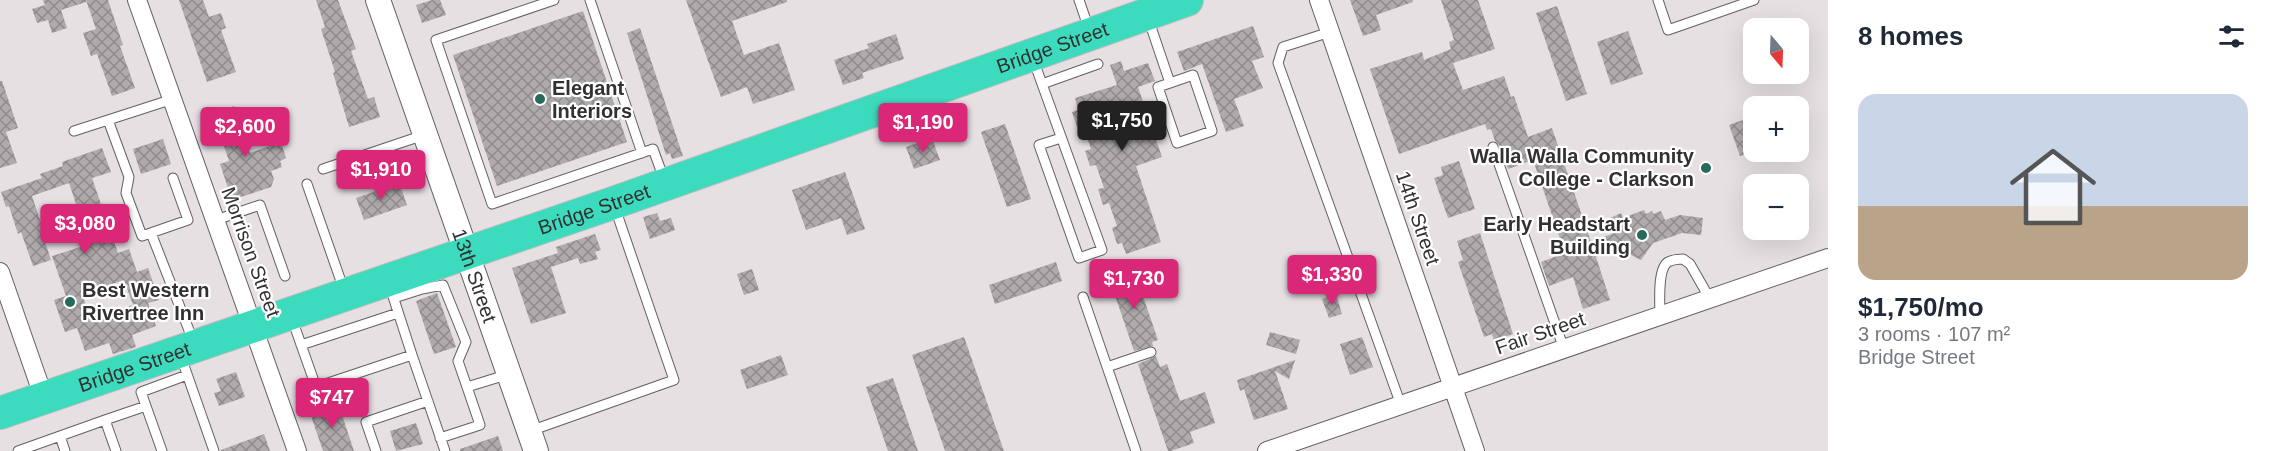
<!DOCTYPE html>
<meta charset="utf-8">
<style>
:root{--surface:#fff;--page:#f2f2f3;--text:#1f2937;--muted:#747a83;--line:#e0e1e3;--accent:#db2777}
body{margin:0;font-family:Helvetica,sans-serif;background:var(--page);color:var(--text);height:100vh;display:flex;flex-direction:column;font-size:22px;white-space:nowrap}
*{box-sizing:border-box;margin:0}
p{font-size:20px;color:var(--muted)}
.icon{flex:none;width:33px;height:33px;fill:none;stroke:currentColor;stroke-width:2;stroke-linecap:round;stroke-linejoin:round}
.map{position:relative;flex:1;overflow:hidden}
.sheet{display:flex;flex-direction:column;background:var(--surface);width:450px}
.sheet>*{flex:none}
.needle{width:39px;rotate:161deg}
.tools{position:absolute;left:1743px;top:18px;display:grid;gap:12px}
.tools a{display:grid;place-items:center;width:66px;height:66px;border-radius:12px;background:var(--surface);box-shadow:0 6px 24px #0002;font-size:30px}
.price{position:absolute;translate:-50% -51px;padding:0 14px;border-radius:6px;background:var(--accent);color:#fff;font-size:20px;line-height:39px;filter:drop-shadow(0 2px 3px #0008)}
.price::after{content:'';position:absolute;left:50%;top:36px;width:18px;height:14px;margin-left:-9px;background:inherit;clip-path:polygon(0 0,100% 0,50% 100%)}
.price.on{background:#222;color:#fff}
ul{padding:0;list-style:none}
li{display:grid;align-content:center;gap:12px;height:318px;padding:0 30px}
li+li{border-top:2px solid var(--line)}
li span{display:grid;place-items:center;height:186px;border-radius:18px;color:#555}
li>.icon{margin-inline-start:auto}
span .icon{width:108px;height:108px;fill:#fffc;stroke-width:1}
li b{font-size:26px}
h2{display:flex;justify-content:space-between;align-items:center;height:72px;padding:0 30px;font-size:26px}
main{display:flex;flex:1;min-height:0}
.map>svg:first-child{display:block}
.building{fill:url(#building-cross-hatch);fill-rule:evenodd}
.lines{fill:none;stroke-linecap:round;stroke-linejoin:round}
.lane-casing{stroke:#645f61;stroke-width:11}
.street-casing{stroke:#645f61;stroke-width:20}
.secondary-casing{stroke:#645f61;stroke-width:26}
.highway-casing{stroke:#bdbdbd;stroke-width:34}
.lane{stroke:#fff;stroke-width:9}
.street{stroke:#fff;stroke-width:18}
.secondary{stroke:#fff;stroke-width:24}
.highway{stroke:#3ddbbd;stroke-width:32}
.poi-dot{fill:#266a5c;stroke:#fff;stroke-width:2}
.labels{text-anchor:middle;stroke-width:4.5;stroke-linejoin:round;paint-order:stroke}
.street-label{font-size:20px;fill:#323031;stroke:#fff}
.poi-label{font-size:20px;font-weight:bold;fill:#323031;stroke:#fff;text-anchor:start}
</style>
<main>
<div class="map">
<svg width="1828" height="451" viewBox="0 0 1828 451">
<defs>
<pattern id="building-cross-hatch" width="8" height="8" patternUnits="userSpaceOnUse" patternTransform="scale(1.5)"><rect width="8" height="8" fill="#afaaac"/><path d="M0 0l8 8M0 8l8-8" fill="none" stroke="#8f8b8d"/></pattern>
</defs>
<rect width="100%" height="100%" fill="#e6e0e2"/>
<path class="building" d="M 43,0 L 86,0 L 86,2 L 61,10 L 67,28 L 52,33 L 48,20 L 37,23 L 32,9 L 45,5 Z
M 86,0 L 108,0 L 123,45 L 120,46 L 135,88 L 112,96 L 97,54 L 91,56 L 83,33 L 96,29 Z
M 179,0 L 203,0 L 209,17 L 221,13 L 226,28 L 221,30 L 236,72 L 207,82 Z
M 316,0 L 338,0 L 356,49 L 351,51 L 368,99 L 374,97 L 380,117 L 349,127 L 333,73 L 335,72 L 321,29 L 325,27 Z
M 432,0 L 440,0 L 446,15 L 422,23 L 416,5 Z
M 686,0 L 787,0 L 787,2 L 732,21 L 744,55 L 779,43 L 795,90 L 753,104 L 747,87 L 721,97 Z
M 1350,0 L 1413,0 L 1413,2 L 1376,15 L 1381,30 L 1363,36 Z
M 1441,0 L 1478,0 L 1495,49 L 1453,63 L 1463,90 L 1504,76 L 1511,97 L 1514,96 L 1528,137 L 1552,128 L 1591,242 L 1614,233 L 1608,219 L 1621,213 L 1623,218 L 1644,210 L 1646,214 L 1652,211 L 1653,214 L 1661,211 L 1665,220 L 1680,215 L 1703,218 L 1701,235 L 1682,233 L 1653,243 L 1641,260 L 1617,248 L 1596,257 L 1610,300 L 1583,309 L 1573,277 L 1549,286 L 1541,262 L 1565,253 L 1533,160 L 1508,169 L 1499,145 L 1495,141 L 1491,129 L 1487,130 L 1485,124 L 1399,154 L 1370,69 L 1422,52 L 1424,60 L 1451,49 L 1449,42 L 1454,40 Z
M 1557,6 L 1587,94 L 1566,101 L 1536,13 Z
M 583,11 L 627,142 L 497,186 L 453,55 Z
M 1253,26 L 1264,57 L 1252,61 L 1263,88 L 1234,99 L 1244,126 L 1226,132 L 1202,64 L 1184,71 L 1177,52 Z
M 640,28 L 683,156 L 672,159 L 670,153 L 666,155 L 627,33 Z
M 1628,31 L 1643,74 L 1611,85 L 1597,42 Z
M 896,34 L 904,59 L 862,73 L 864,78 L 843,85 L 834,60 L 869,48 L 867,44 Z
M 1121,61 L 1124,71 L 1148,63 L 1155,81 L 1138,87 L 1162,157 L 1136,166 L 1161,242 L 1126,254 L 1122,243 L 1117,244 L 1112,228 L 1117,226 L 1109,203 L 1103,205 L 1098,189 L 1104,188 L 1096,165 L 1090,166 L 1085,151 L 1091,149 L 1083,125 L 1077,127 L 1072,112 L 1078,110 L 1075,98 L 1117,85 L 1110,65 Z
M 0,81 L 2,81 L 18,128 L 6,132 L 17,163 L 0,168 Z
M 234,106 L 250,153 L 281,142 L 286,158 L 280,161 L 282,167 L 271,171 L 274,179 L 271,187 L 232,200 L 220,164 L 229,161 L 213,113 Z
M 1754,116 L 1754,152 L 1740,156 L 1729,125 Z
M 1005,124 L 1031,199 L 1007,207 L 981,132 Z
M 932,138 L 940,160 L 914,169 L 906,147 Z
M 163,139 L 171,164 L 141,174 L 133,149 Z
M 102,148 L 111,172 L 92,178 L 118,253 L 129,249 L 137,272 L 148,268 L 159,300 L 148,303 L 156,326 L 132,335 L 136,347 L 113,354 L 109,343 L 85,351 L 77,328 L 65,332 L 54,300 L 66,296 L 52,256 L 90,244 L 82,221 L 43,235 L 51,260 L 33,266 L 21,232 L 18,234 L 9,206 L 6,207 L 1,192 L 42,178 L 40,174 L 63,166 L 62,162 ZM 69,183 L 78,210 L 41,223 L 32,196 ZM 124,280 L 133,305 L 91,320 L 82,294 Z
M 1459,161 L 1475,209 L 1448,218 L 1434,178 L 1443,175 L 1441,167 Z
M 845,172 L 865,229 L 847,235 L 841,218 L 806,230 L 792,190 Z
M 399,183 L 407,205 L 364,220 L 356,198 Z
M 657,213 L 660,221 L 671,218 L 675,230 L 650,239 L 643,217 Z
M 1480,233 L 1513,334 L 1494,341 L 1492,334 L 1484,337 L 1458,262 L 1463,260 L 1457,241 Z
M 595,234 L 601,250 L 595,252 L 598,259 L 580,264 L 578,258 L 551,267 L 566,313 L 531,324 L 512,268 L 558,253 L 556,247 Z
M 1056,262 L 1062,281 L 995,304 L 989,285 Z
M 752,269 L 759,290 L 744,295 L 737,274 Z
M 1134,270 L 1158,340 L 1152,342 L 1153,346 L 1134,351 L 1109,278 Z
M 437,293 L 456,347 L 434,354 L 416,301 Z
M 1336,294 L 1342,314 L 1329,318 L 1322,299 Z
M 1270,332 L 1300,340 L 1296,354 L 1266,345 Z
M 964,337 L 1004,451 L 945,451 L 912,355 Z
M 1362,337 L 1373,367 L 1350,375 L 1340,344 Z
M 781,355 L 788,375 L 747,389 L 740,370 Z
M 1156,356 L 1160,367 L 1167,364 L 1180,401 L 1205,392 L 1215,423 L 1190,432 L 1194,443 L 1171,451 L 1168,451 L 1138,364 Z
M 1295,360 L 1289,379 L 1275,371 L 1288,409 L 1254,420 L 1244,389 L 1240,391 L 1237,380 Z
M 236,372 L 245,397 L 219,406 L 214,393 L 221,391 L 216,379 Z
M 893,378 L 918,451 L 888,451 L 866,387 Z
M 338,403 L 354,451 L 323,451 L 310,413 Z
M 416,423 L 423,444 L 396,451 L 390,431 Z
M 264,434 L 270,451 L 221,451 L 221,450 Z
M 498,436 L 503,451 L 460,451 L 460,449 Z"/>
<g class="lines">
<defs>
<path id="lane" d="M 554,0 L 436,40 L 492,204 L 653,149 L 664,179
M 590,0 L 642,153
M 1079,0 L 1089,29
M 1658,0 L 1668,30 L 1754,0
M 1148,18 L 1170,83 L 1158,87 L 1177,143 L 1212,131 L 1193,75 L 1170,83
M 1330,32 L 1283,47 L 1278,63 L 1401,405
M 1033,59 L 1102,250 L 1079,258 L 1039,145 L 1061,138
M 1042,84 L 1098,64
M 108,120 L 129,177 L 126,193 L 142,236 L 188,220 L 173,178
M 74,131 L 173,99
M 1493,147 L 1564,349
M 323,169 L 424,135
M 307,184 L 344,290
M 216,220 L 260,205 L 285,276
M 151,233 L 194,343
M 1083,297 L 1136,451
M 394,298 L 422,289 L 443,285 L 466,342 L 458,361 L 467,387
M 1660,316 C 1660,304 1657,269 1668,262 C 1672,260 1679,259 1683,259 L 1690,264 L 1710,299
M 292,319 L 316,387 L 412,355 L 389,284
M 301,345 L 398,313
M 412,355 L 445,451
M 181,357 L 214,451
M 1107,367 L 1151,352
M 530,431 L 674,380 L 615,208
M 60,436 L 65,451
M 440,438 L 480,425 L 467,387 L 509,374
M 18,451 L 105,420
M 116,451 L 105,420 L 146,406
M 162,451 L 141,392 L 187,375
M 376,451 L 366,422 L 428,401"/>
<path id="street" d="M 137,0 L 297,451
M 1319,0 L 1475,451
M 0,272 L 44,398
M 1267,451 L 1828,258"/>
<g id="secondary">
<path id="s1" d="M 378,0 L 536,451"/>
</g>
<g id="highway">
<path id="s2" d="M 0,413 L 613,203 L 1187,0"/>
</g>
</defs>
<use href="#lane" class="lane-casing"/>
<use href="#street" class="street-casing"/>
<use href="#secondary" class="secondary-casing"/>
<use href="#highway" class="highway-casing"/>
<use href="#lane" class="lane"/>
<use href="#street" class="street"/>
<use href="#secondary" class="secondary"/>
<use href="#highway" class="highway"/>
</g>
<g class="poi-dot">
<circle cx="540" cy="99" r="6"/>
<circle cx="1706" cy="168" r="6"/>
<circle cx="1642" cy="235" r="6"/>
<circle cx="70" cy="302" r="6"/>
</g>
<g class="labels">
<g class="street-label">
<text dy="7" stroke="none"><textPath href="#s2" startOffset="1114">Bridge Street</textPath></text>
<text dy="7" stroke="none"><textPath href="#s2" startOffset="628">Bridge Street</textPath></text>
<text transform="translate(1418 218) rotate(71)" y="7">14th Street</text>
<text transform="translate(251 252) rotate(70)" y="7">Morrison Street</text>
<text dy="7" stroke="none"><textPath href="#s1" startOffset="292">13th Street</textPath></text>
<text transform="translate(1540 333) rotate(-19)" y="7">Fair Street</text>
<text dy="7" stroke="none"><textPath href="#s2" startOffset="142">Bridge Street</textPath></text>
</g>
<g class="poi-label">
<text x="552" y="95">Elegant<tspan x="552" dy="23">Interiors</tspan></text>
<text x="1694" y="163" text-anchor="end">Walla Walla Community<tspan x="1694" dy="23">College - Clarkson</tspan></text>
<text x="1630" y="231" text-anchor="end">Early Headstart<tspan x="1630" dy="23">Building</tspan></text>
<text x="82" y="297">Best Western<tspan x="82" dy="23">Rivertree Inn</tspan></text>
</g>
</g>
</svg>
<div class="tools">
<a><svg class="needle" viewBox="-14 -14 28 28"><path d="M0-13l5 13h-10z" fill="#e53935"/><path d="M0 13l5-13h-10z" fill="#747a83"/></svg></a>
<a>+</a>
<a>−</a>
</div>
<b class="price on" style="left:1122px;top:152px">$1,750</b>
<b class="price" style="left:923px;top:154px">$1,190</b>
<b class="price" style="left:245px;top:158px">$2,600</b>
<b class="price" style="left:381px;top:201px">$1,910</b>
<b class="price" style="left:85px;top:255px">$3,080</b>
<b class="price" style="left:1332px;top:306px">$1,330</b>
<b class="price" style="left:1134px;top:310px">$1,730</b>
<b class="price" style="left:332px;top:429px">$747</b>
</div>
<section class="sheet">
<h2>8 homes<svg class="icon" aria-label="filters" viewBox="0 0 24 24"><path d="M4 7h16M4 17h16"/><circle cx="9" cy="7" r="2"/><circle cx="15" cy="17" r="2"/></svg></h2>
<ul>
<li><span style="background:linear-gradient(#c9d6e8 60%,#b9a48a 0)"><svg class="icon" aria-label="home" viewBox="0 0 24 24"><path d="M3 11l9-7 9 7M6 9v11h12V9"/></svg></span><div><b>$1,750/mo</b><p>3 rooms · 107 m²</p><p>Bridge Street</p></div></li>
</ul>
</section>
</main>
